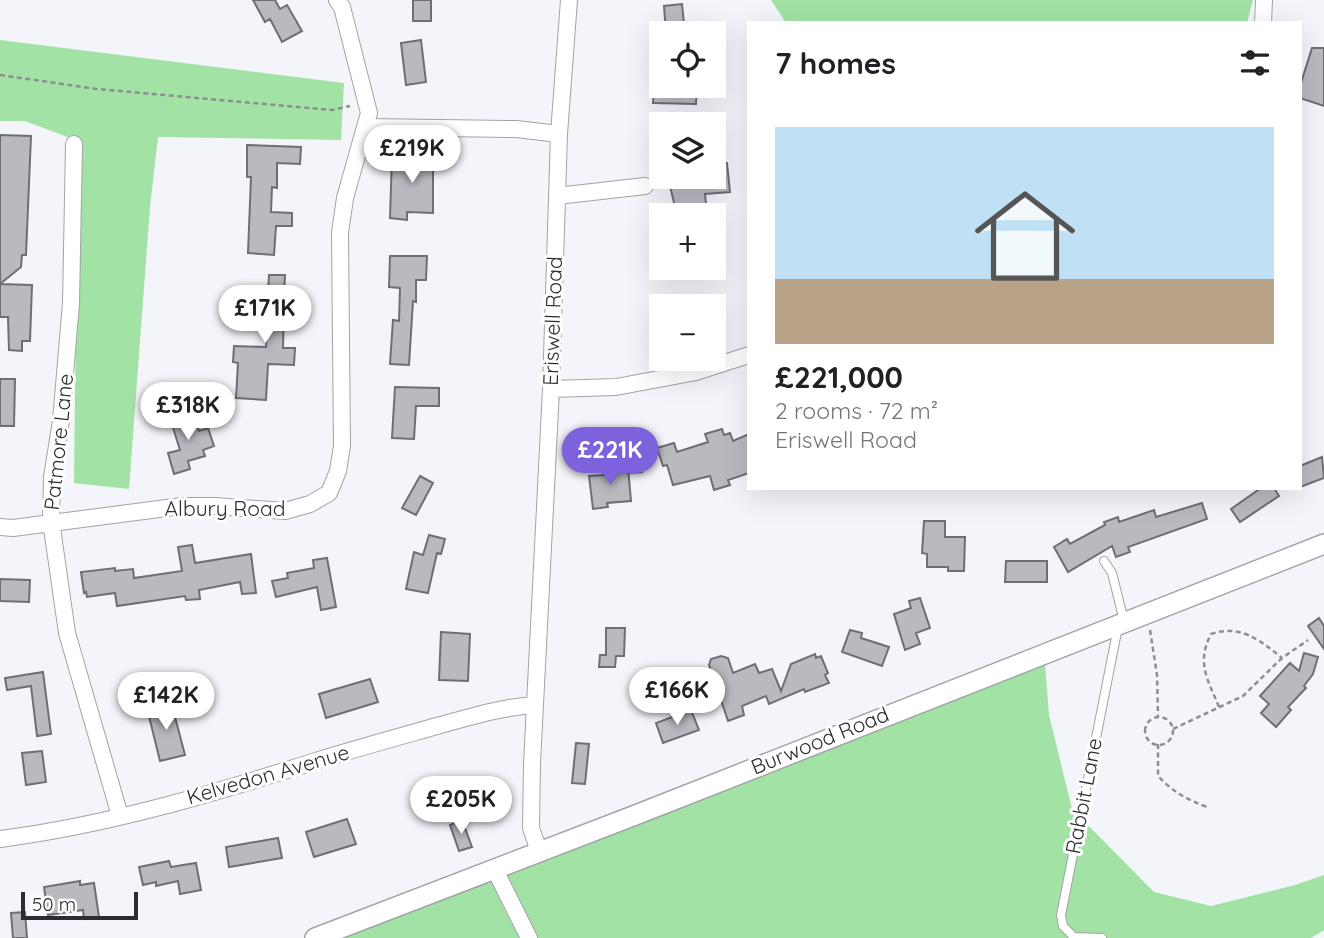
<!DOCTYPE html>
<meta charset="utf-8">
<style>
:root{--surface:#fff;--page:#f6f6f6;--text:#202124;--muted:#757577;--line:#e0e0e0;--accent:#7e61dc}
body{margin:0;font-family:Quicksand,sans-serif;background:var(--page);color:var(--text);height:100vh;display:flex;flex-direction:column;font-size:26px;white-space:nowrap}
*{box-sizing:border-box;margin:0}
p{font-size:23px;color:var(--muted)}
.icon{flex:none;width:38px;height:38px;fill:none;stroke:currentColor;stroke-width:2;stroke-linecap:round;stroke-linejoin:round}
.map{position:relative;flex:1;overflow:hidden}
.sheet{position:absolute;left:747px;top:21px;width:555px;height:469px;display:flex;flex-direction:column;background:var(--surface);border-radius:0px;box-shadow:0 7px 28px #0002}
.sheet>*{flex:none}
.tools{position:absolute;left:649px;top:21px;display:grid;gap:14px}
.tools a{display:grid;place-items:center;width:77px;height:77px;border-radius:0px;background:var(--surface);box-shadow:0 7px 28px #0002;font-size:35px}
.scale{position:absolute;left:21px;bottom:18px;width:117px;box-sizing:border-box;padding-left:7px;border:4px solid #2d2d2f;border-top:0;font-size:19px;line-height:24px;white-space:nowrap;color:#2d2d2f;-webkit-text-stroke:5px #fff;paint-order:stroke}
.price{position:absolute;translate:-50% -60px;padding:0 16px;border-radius:24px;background:#fff;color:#222;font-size:23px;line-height:46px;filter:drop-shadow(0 2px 4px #0008)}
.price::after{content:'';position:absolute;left:50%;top:42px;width:21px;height:16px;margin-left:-10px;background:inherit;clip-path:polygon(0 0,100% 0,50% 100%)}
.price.active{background:var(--accent);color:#fff}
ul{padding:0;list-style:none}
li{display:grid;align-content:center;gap:14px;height:371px;padding:0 28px}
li+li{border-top:2px solid var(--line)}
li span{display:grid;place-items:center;height:217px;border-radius:0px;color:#555}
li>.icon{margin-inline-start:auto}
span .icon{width:126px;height:126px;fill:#fffc;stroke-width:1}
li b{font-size:30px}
h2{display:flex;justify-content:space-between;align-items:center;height:84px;padding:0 28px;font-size:30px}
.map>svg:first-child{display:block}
.green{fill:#a2e2a4}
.building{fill:#b9babf;stroke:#6e6f74;stroke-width:2}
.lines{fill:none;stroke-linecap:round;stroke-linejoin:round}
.service-casing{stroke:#a2a3a8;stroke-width:10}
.minor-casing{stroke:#a2a3a8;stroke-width:18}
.tertiary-casing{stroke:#a2a3a8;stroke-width:22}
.path{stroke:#8d8e91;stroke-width:2.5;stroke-dasharray:5 3.5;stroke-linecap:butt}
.service{stroke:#fff;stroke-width:8}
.minor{stroke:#fff;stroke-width:16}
.tertiary{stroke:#fff;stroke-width:19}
.labels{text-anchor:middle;stroke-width:6;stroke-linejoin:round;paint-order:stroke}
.street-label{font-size:21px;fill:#2d2d2f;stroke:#fff}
</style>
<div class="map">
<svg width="1324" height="938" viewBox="0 0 1324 938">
<rect width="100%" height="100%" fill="#f4f5fa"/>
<path class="green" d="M 771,0 L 1253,0 L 1247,23 L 786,23 Z
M 0,40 L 344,83 L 341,140 L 158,137 L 150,207 L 129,489 L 74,483 L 78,141 L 25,121 L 0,121 Z
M 1045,663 L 1049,715 L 1072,809 L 1154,892 L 1211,906 L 1295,885 L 1324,875 L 1324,930 L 1311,938 L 337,938 Z"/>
<path class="building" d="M 253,0 L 275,0 L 280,9 L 287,5 L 302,31 L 282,42 L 270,19 L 265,22 Z
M 413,0 L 431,0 L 431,21 L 413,21 Z
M 682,4 L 685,33 L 666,33 L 664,6 Z
M 421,40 L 426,82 L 406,85 L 401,43 Z
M 1312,48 L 1324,48 L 1324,106 L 1300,98 L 1300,86 Z
M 654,85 L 697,87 L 696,104 L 653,103 Z
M 0,135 L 31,136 L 26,255 L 22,255 L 21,267 L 0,284 L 32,285 L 30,341 L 22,341 L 22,351 L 9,350 L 8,317 L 0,317 Z
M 247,145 L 301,147 L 300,164 L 277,163 L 277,188 L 272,187 L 271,212 L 292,213 L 292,226 L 276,226 L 274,255 L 248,253 L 251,177 L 247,177 Z
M 407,153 L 433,153 L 433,213 L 407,212 L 407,220 L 390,218 L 392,155 L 407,156 Z
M 727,163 L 730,192 L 705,194 L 706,204 L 675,207 L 670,186 L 714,182 L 714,164 Z
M 390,256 L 427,256 L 426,280 L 416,280 L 416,302 L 413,301 L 409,365 L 390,364 L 393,320 L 399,321 L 400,288 L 389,287 Z
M 269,275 L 285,275 L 284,294 L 296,294 L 295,306 L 284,306 L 283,348 L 295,348 L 294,365 L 268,364 L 266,400 L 236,398 L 238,363 L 233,362 L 234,346 L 266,347 L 267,305 L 259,304 L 259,293 L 268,293 Z
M 0,379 L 15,379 L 14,426 L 0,426 Z
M 395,387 L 439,388 L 439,406 L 416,406 L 414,439 L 392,438 Z
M 191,411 L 193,413 L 199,431 L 208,428 L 214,446 L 203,450 L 205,456 L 188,461 L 190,469 L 174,474 L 168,453 L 180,450 L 170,418 Z
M 722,429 L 724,435 L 730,433 L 733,441 L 749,434 L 749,473 L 728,480 L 730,485 L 714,490 L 710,476 L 673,485 L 667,465 L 663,466 L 657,448 L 674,443 L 677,452 L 708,442 L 705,434 Z
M 639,439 L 642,472 L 628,473 L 625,440 Z
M 1322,457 L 1324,478 L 1300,487 L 1300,466 Z
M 628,467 L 631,501 L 607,503 L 608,507 L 593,509 L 589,476 L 604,475 L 603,469 Z
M 420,476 L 433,483 L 416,515 L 402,508 Z
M 1261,488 L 1274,488 L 1279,496 L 1240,522 L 1231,509 Z
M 1202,503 L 1207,519 L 1128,547 L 1130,552 L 1116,557 L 1112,546 L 1068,572 L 1054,547 L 1067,539 L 1070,544 L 1105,525 L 1104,522 L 1118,517 L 1119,522 L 1154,510 L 1156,517 Z
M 924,521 L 945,521 L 945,537 L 965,537 L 964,571 L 948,571 L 948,567 L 927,567 L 927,554 L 922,553 Z
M 429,535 L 445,539 L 441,554 L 437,553 L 428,593 L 406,589 L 414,552 L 423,555 Z
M 192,545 L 195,563 L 251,554 L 256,593 L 242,594 L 240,582 L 199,590 L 200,599 L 186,600 L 185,596 L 117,606 L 115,593 L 87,597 L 86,592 L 84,593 L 81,572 L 115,568 L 115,571 L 133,569 L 134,578 L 182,571 L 178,547 Z
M 327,558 L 336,607 L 321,610 L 317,587 L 276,597 L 272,581 L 288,578 L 287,573 L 314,568 L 313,560 Z
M 1006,561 L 1047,561 L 1047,582 L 1005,582 Z
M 0,579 L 30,580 L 29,602 L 0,601 Z
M 920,598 L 930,628 L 916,633 L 920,644 L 905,650 L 894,614 L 911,608 L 909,601 Z
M 1319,618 L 1324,626 L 1324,649 L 1308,626 Z
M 606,628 L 625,628 L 624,656 L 616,656 L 615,667 L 599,667 L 600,655 L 606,655 Z
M 850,630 L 862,633 L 861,638 L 889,647 L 882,666 L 842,652 Z
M 441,632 L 470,634 L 468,681 L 439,680 Z
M 1304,653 L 1318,657 L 1313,674 L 1304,686 L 1306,688 L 1288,707 L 1291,710 L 1276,727 L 1261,713 L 1269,704 L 1260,696 L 1290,663 L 1299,671 Z
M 815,654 L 816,658 L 821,656 L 828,673 L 825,675 L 829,683 L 805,692 L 804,689 L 769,704 L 766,696 L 742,706 L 744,715 L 728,721 L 709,665 L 711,659 L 721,656 L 728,658 L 733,673 L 755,664 L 759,673 L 772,669 L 781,691 L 791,664 Z
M 43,672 L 51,734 L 37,736 L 31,686 L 7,690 L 5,678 Z
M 370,679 L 378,702 L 326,718 L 319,694 Z
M 171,702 L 185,755 L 160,761 L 147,708 Z
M 691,710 L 699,730 L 663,743 L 656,723 Z
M 576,743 L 589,744 L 585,784 L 572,783 Z
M 42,751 L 46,782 L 26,785 L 22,753 Z
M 347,819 L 356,844 L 314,857 L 306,832 Z
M 462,820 L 472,847 L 459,851 L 450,825 Z
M 278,838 L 282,858 L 229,867 L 226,847 Z
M 169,861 L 171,867 L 196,863 L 201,890 L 180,894 L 178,881 L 156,886 L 156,882 L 143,885 L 139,867 Z
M 80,881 L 80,885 L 94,883 L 99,917 L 84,919 L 83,910 L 48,915 L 44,887 Z
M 25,912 L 27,938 L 13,938 L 11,913 Z"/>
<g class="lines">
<defs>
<path id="service" d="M 1104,561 L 1112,573 L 1124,621
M 1102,938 L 1074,937 L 1063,926 L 1061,915 L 1118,627"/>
<path id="minor" d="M 1263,23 L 1264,0
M 366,127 L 516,129 L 559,134
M 74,144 L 71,303 L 61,421 L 52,477 L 51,521 L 67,633 L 120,816
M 557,196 L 645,186
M 551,389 L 616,387 L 696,372 L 749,355
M 0,527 L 13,528 L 182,506 L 215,506 L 285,511 L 310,504 L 329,493 L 338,471 L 342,446 L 340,233 L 345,198 L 369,113 L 342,7 L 337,0
M 0,839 C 109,825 215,793 319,760 C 358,748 398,737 437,726 C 470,717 501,707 535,705
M 539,851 L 531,828 L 532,764 L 551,389 L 559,134 L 569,0
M 494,868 L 529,938"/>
<path id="tertiary" d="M 315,938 L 633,816 L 1324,544"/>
</defs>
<use href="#service" class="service-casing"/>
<use href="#minor" class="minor-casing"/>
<use href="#tertiary" class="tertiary-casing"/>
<path class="path" d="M 0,75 L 97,89 L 332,110 L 350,106
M 1150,630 L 1157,675 L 1158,717
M 1219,707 C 1208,680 1196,663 1211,634 C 1240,624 1260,640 1282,658
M1145 731a14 14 0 1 1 28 0a14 14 0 1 1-28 0Z
M 1173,729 L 1243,696 L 1282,658 L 1308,640
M 1158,744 L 1158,776 C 1173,792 1186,799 1207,807"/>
<use href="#service" class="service"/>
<use href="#minor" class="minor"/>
<use href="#tertiary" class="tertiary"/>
</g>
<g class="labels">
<g class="street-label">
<text transform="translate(553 321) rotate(-88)" y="7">Eriswell Road</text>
<text transform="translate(59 442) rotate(-84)" y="7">Patmore Lane</text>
<text x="225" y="516">Albury Road</text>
<text transform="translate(820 741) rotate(-22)" y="7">Burwood Road</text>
<text transform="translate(268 775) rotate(-16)" y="7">Kelvedon Avenue</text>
<text transform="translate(1084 796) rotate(-79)" y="7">Rabbit Lane</text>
</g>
</g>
</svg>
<div class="tools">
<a><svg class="icon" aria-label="locate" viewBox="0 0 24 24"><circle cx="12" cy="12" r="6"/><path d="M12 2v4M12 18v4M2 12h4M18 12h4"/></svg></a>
<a><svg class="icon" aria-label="layers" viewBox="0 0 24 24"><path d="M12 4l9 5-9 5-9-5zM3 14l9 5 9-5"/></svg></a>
<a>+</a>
<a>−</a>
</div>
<div class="scale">50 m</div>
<b class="price" style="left:412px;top:185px">£219K</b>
<b class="price" style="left:265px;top:345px">£171K</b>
<b class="price" style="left:188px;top:442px">£318K</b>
<b class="price active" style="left:610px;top:487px">£221K</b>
<b class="price" style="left:677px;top:727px">£166K</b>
<b class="price" style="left:166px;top:732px">£142K</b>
<b class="price" style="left:461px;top:836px">£205K</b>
<section class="sheet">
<h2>7 homes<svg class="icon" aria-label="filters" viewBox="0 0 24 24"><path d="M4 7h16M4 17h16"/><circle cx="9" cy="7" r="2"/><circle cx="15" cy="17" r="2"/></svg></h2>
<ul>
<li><span style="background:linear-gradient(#bfe0f5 70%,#b9a48a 0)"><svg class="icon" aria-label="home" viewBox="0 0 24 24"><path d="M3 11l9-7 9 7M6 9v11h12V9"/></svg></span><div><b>£221,000</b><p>2 rooms · 72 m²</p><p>Eriswell Road</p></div></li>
</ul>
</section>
</div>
